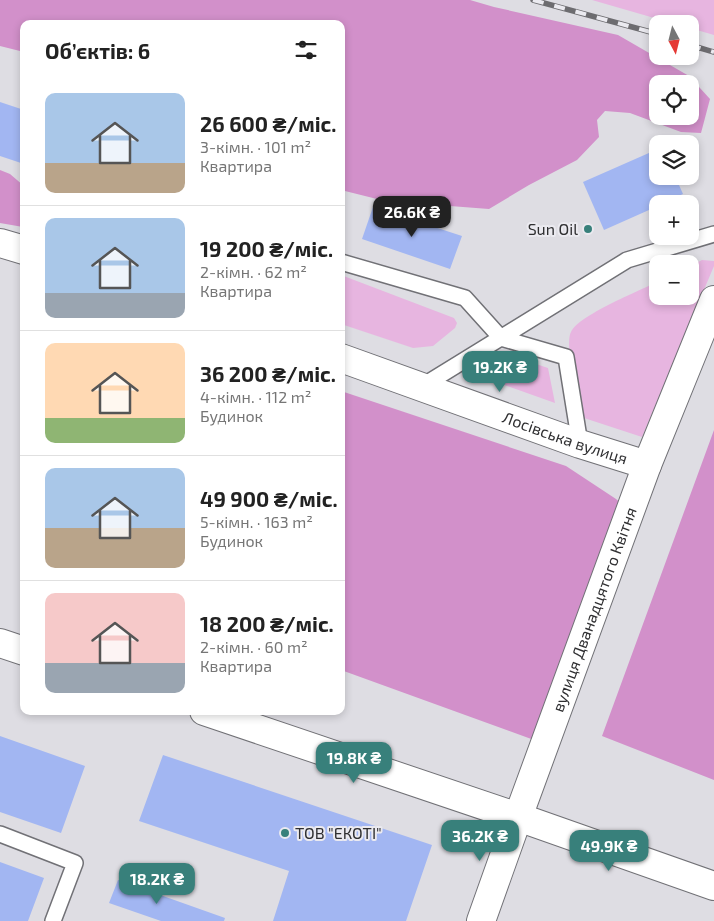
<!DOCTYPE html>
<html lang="uk">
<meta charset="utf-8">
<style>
:root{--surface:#fff;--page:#f2f2f2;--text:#222;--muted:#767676;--line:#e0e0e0;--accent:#38807b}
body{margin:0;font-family:"Exo 2",sans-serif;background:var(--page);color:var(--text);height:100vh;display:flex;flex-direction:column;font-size:19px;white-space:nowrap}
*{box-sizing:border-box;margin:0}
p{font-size:16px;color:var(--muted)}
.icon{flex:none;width:28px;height:28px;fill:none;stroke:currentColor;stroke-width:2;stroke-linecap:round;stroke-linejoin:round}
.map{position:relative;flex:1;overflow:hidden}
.side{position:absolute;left:20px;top:20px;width:325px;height:695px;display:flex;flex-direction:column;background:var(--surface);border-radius:10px;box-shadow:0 2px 8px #0003}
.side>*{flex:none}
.needle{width:32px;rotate:173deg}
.tools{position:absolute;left:649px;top:15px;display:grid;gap:10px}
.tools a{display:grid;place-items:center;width:50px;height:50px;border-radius:10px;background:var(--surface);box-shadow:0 2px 8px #0003;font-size:25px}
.price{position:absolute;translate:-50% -42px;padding:0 11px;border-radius:10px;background:var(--accent);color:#fff;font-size:16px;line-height:32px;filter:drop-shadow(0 1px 2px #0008)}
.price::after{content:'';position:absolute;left:50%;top:30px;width:15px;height:11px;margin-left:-8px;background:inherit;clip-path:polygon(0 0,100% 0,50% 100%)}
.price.active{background:#222;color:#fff}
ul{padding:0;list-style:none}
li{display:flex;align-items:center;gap:15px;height:125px;padding:0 25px}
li+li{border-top:1px solid var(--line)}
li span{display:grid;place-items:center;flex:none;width:140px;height:100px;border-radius:10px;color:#555}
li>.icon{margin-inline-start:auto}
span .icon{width:60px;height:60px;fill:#fffc;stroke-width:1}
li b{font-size:21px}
h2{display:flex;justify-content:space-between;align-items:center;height:60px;padding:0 25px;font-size:21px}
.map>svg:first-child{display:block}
.green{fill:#e7b5e0}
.forest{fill:#d290ca;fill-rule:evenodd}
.building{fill:#a2b6f2}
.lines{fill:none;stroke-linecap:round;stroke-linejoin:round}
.lane-casing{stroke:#717176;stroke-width:18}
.street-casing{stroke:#717176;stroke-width:30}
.secondary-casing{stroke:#717176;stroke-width:30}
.lane{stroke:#fff;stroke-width:15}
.street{stroke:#fff;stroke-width:28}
.secondary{stroke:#fff;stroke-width:28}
.rail-casing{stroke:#6d6c70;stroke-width:5.5}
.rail{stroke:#ebeaf0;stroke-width:4;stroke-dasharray:11;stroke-linecap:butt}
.poi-dot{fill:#38807b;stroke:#ebeaf0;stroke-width:2}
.labels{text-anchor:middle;stroke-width:4;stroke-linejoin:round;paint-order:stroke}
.poi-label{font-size:16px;fill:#2f2f31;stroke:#ebeaf0;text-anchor:end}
.street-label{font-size:16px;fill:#2f2f31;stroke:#ebeaf0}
</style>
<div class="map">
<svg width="714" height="921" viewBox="0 0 714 921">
<rect width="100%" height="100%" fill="#dedde3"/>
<path class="green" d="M 592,0 L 714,0 L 714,35 L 690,28 L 690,24 L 675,24 Z
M 702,260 L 714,261 L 714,266 L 642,437 L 581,417 C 578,401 564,344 571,332 C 579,315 639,291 657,282 L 658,296 L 690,296 L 690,266 Z
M 341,275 L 454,318 L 457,323 L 455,328 L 433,346 L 413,348 L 341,324 Z
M 491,349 L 548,368 L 555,403 L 462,370 Z"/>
<path class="forest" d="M 0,0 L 470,0 L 494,7 L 618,35 L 689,76 L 710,99 L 701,133 L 681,132 L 630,113 L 605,111 L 597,120 L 599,137 L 577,160 L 529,185 L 489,209 L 385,201 L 341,190 L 341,24 L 24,24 L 24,52 L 0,46 ZM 658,84 L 690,84 L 690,116 L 658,116 Z
M 0,170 L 10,174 L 24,186 L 23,227 L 0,223 Z
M 341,391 L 566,466 L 616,499 L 630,511 L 545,744 L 341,670 Z
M 714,430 L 714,780 L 602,736 Z"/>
<path class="building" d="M 0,102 L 24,110 L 24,164 L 0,156 Z
M 658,149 L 658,176 L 675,176 L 683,194 L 661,204 L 658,204 L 658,206 L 604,230 L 583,182 Z
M 373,207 L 462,236 L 450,269 L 362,239 Z
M 0,736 L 85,766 L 61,833 L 0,812 Z
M 163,755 L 432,845 L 406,921 L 273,921 L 289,871 L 139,821 Z
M 0,862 L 44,878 L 28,921 L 0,921 Z
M 118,880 L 225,918 L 224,921 L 161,921 L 109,903 Z"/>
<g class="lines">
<defs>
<path id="lane" d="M 341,262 L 465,298 L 501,338 L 566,357 L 580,444
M 421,387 L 627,260 L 714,234
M 0,834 L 75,863 L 53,921"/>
<path id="street" d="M 481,921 L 518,817"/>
<g id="secondary">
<path d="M 0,243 L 24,250"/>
<path id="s1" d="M 341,358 L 580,444 L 647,465"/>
<path d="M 0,643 L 24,651"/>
<path d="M 204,711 L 518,817 L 714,886"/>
<path id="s2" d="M 518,817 L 647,465 L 714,300"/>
</g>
</defs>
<use href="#lane" class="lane-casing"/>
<use href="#street" class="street-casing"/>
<use href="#secondary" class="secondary-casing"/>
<use href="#lane" class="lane"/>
<use href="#street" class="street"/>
<use href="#secondary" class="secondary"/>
<defs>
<path id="rail" d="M 533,0 L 658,34
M 690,45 L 714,52"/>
</defs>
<use href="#rail" class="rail-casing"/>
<use href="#rail" class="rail"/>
</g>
<g class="poi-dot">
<circle cx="588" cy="229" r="5"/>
<circle cx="285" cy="833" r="5"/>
</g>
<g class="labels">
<g class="poi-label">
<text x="578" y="235">Sun Oil</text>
<text x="295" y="839" text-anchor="start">ТОВ "ЕКОТI"</text>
</g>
<g class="street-label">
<text dy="6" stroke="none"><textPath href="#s1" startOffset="238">Лосівська вулиця</textPath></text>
<text dy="6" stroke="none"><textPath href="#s2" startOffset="221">вулиця Дванадцятого Квітня</textPath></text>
</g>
</g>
</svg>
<div class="tools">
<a><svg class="needle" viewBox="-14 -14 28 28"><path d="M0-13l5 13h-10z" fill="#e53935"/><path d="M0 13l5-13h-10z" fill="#767676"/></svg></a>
<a><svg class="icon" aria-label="locate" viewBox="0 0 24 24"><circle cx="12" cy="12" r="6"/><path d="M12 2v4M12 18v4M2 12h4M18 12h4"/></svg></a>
<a><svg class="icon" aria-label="layers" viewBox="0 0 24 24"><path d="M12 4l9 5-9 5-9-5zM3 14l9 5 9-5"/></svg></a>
<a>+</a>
<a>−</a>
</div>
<b class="price active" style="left:412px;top:238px">26.6K ₴</b>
<b class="price" style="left:500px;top:393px">19.2K ₴</b>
<b class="price" style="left:354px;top:784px">19.8K ₴</b>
<b class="price" style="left:480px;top:862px">36.2K ₴</b>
<b class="price" style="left:609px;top:872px">49.9K ₴</b>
<b class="price" style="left:157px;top:905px">18.2K ₴</b>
<section class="side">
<h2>Об’єктів: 6<svg class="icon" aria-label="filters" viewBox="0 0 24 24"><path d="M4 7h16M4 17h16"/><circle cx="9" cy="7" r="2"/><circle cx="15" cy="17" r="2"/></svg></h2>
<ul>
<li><span style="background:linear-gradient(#a9c7e8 70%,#b9a48a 0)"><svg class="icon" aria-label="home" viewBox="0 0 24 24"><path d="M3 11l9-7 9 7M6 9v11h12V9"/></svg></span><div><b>26 600 ₴/міс.</b><p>3-кімн. · 101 m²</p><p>Квартира</p></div></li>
<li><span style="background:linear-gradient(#a9c7e8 75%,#9aa5b1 0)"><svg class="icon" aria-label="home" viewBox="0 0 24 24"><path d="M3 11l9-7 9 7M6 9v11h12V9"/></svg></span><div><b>19 200 ₴/міс.</b><p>2-кімн. · 62 m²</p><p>Квартира</p></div></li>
<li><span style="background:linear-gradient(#ffd9b3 75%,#8fb573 0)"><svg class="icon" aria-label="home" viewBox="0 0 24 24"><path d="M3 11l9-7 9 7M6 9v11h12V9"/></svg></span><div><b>36 200 ₴/міс.</b><p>4-кімн. · 112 m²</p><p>Будинок</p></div></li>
<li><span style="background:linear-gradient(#a9c7e8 60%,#b9a48a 0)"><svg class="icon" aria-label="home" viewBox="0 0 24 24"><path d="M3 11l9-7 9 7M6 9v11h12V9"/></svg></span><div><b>49 900 ₴/міс.</b><p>5-кімн. · 163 m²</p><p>Будинок</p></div></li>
<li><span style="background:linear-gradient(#f6c9c9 70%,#9aa5b1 0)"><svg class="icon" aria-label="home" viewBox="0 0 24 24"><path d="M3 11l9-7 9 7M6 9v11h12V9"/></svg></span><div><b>18 200 ₴/міс.</b><p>2-кімн. · 60 m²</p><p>Квартира</p></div></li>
</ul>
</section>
</div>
